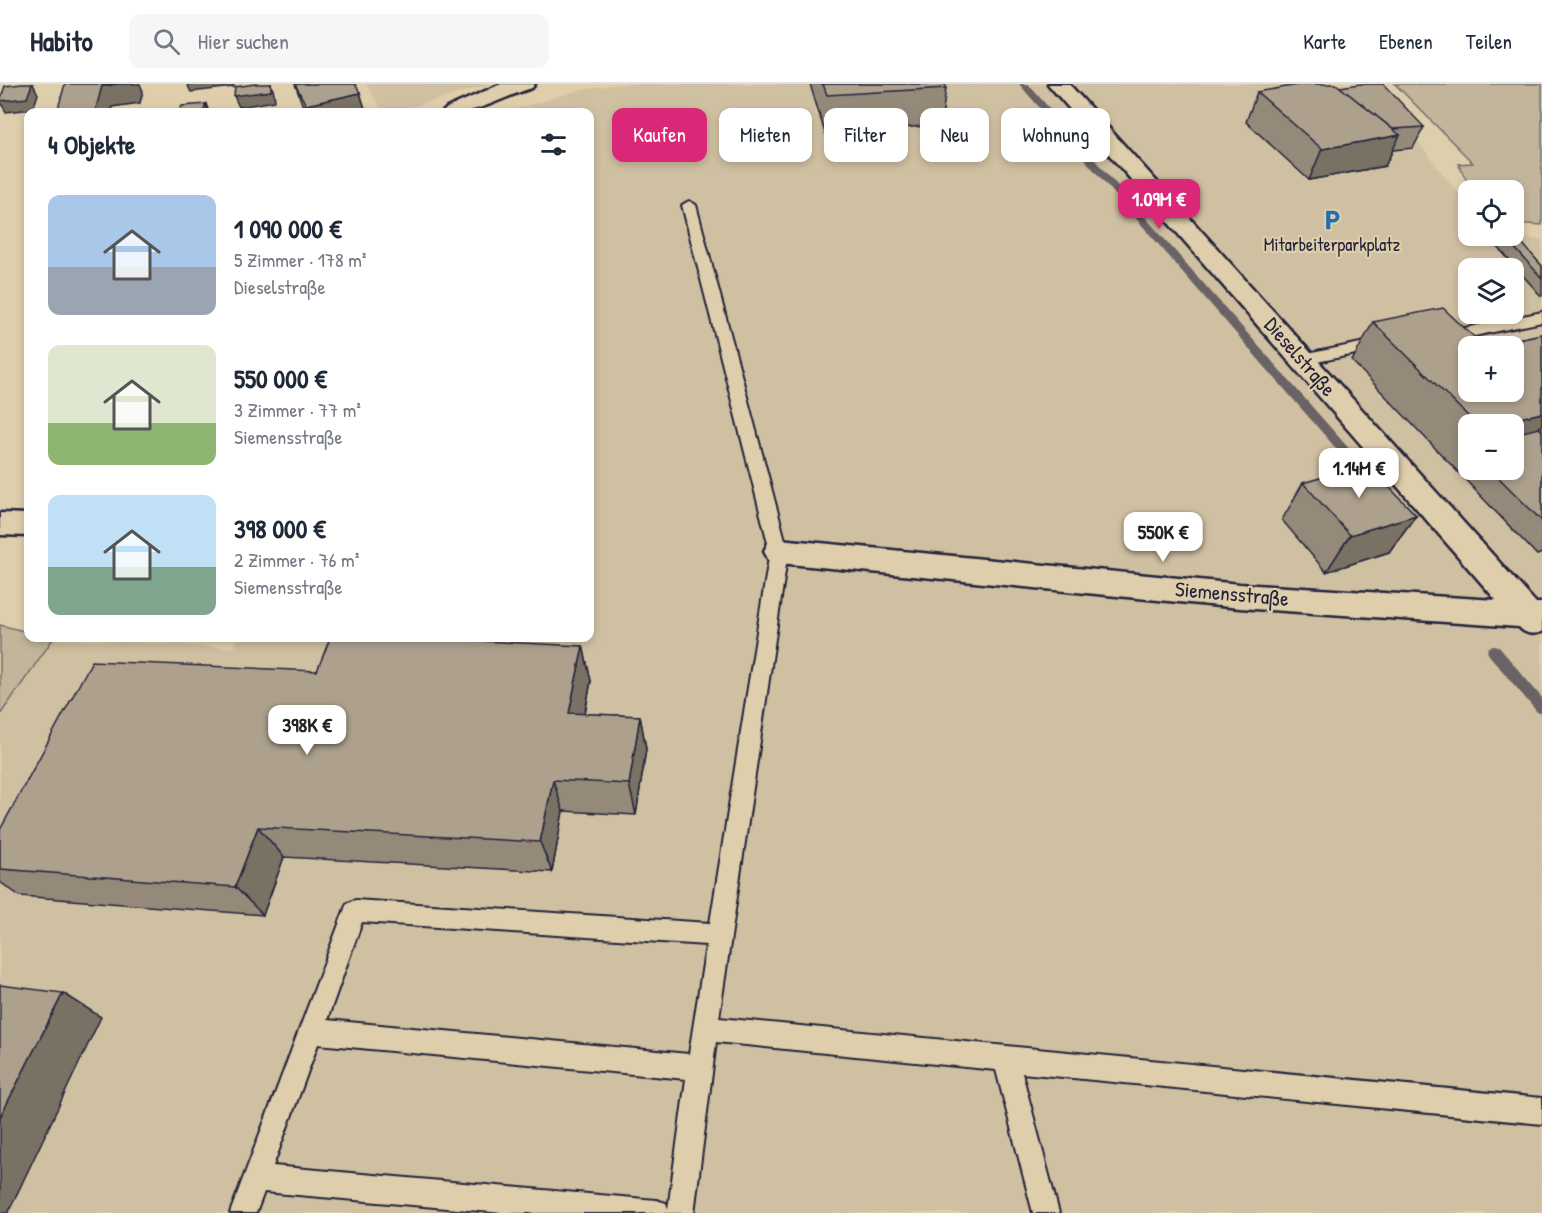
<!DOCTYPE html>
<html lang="de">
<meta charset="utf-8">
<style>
:root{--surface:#fff;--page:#f6f6f7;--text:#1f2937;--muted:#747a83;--line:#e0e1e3;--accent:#db2777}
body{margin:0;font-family:"Patrick Hand",sans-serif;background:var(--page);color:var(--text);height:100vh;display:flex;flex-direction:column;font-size:22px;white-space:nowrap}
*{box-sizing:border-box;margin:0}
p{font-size:20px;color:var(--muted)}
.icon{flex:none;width:33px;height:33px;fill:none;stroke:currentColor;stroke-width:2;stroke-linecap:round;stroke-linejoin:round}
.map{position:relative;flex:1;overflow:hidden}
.side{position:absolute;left:24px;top:24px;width:570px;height:534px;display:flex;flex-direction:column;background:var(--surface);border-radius:12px;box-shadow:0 3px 9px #0003}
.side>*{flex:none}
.top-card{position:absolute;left:612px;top:24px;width:570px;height:54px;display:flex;gap:12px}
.tools{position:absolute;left:1458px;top:96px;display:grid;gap:12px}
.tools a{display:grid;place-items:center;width:66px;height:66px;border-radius:12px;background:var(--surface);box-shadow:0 3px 9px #0003;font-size:30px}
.price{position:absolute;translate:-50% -51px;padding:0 14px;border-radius:12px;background:#fff;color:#222;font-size:20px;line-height:39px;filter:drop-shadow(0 2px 3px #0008)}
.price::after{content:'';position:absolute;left:50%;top:36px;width:18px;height:14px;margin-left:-9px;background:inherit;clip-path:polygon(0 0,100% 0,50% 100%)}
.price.selected{background:var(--accent);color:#fff}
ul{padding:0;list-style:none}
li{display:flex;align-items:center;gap:18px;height:150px;padding:0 24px}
li span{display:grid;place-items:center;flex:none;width:168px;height:120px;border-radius:12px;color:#555}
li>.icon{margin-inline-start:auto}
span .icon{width:72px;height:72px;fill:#fffc;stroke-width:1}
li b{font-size:26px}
h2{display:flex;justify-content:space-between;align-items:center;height:72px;padding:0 24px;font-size:26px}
.pill{padding:0 21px;border-radius:12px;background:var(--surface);box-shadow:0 3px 9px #0003;font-size:21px;line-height:54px}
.pill.selected{background:var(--accent);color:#fff}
header{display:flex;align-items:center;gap:36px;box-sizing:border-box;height:84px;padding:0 30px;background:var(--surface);border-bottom:2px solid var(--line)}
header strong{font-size:28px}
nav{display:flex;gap:33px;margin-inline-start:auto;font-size:21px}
.search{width:420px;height:54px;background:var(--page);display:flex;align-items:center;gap:15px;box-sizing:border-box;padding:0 21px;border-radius:12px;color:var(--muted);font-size:22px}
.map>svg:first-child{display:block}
.built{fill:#d0c0a2;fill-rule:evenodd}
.green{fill:#c3b59b;stroke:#726c6b;stroke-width:1.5}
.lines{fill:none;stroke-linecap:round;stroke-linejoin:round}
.stream{fill:#6b6466;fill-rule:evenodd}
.service-casing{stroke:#22223b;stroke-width:4}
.minor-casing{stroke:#22223b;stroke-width:5}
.path{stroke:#22223b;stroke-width:3;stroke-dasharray:4.5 3;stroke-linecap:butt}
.service{fill:#dfceab;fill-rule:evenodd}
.minor{fill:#dfceab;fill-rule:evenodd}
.wall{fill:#958a7a;stroke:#22223b;stroke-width:1.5;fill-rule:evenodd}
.shaded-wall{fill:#797163;stroke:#22223b;stroke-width:1.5}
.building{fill:#ada18e;stroke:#22223b;stroke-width:1.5;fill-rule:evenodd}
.labels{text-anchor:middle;stroke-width:4.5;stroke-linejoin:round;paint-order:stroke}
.far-poi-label{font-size:18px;fill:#22223b;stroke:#dfceab}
.street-label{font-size:21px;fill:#22223b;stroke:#dfceab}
</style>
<header>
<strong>Habito</strong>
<div class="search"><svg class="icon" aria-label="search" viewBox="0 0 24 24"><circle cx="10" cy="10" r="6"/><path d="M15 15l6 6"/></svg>Hier suchen</div>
<nav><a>Karte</a><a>Ebenen</a><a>Teilen</a></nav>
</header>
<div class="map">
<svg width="1542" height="1129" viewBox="0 0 1542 1129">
<rect width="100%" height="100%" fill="#dfceab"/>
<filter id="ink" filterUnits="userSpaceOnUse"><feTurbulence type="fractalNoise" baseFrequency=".0167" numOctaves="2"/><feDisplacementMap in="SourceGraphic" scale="12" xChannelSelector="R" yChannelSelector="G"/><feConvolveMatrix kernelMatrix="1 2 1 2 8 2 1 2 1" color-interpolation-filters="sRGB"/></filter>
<g filter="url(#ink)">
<path class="built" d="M 366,0 L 490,0 L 396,28 L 383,28 Z
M 620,0 L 1373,0 L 1468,122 L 1468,152 L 1542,155 L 1542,1129 L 0,1129 L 0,631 L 53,555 L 234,564 L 238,554 L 590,554 L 590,28 L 506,28 L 576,7 ZM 1468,184 L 1514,184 L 1514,230 L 1468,230 ZM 1468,262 L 1514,262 L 1514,308 L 1468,308 ZM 1468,340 L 1514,340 L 1514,386 L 1468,386 Z"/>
<path class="green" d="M 1395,0 L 1542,0 L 1542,141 L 1514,139 L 1514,106 L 1472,106 L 1458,80 L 1473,79 Z
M 0,541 L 28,548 L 28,554 L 53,555 L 0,631 Z"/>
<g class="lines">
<path class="stream" d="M 1019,0 L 1028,0 L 1374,393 L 1376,396 L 1374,399 L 1366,399 Z
M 1494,562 L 1499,563 L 1542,614 L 1542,630 L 1537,628 L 1489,571 L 1487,567 L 1489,563 Z"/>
<defs>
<path id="service" d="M 689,117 L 696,121 L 788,467 L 719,934 L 1542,1014 L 1542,1040 L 1022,989 L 1059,1129 L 1033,1129 L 996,986 L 716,958 L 694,1129 L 503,1129 L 264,1108 L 256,1129 L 230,1129 L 347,819 L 355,816 L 710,839 L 770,467 L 682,121 ZM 362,838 L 706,861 L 689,970 L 327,936 ZM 318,960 L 686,995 L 668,1125 L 666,1119 L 656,1116 L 273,1082 Z
M 1542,228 L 1542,238 L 1455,256 L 1443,256 L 1435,251 L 1443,246 L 1455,246 Z
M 1385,254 L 1393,259 L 1390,263 L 1302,281 L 1294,276 L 1302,271 Z"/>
<path id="minor" d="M 501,0 L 535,0 L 532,4 C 501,13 476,32 443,28 L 447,24 Z
M 1048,0 L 1069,0 L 1536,519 L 1542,519 L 1542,548 C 1533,551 1525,550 1519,543 L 1240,524 L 779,479 L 768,475 L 764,467 L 768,459 L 779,455 L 1240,500 L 1496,516 Z
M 0,429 L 28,430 L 28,452 L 0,451 Z"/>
</defs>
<use href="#service" class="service-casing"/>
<use href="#minor" class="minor-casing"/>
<path class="path" d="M 1514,200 L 1522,208"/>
<use href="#service" class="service"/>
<use href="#minor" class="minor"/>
</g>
<path class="wall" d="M 295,0 L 360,9 L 366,28 L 306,28 L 302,20 Z
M 810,0 L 945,0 L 946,4 L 941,41 L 825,49 Z
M 1340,3 L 1424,43 L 1413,64 L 1393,66 L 1385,82 L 1309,96 L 1246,38 L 1257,8 Z
M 1502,152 L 1514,152 L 1542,182 L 1542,212 L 1541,212 L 1496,161 Z
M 1373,238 L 1484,262 L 1542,250 L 1542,469 L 1537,471 L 1352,277 ZM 1468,340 L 1514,340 L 1514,386 L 1468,386 Z
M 1303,399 L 1416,431 L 1389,468 L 1326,488 L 1282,436 Z
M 583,562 L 591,597 L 585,630 L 640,632 L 646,665 L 636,731 L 563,727 L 552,788 L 284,773 L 263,831 L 20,812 L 0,798 L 0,746 L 317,587 Z"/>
<path class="shaded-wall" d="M 32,0 L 33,0 L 38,10 L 33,25 L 6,28 L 0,17 Z
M 117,0 L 140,0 L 143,7 L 140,19 L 112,23 L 111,28 L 88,28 L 102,2 Z
M 187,0 L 234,0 L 233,3 L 191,8 Z
M 271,0 L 274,9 L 275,17 L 239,23 L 234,12 Z
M 360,9 L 366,28 L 308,28 L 306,21 Z
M 206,20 L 209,28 L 203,28 Z
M 1400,51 L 1385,82 L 1309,96 L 1322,65 Z
M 1542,329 L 1542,340 L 1522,365 L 1514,367 L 1514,340 L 1492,340 Z
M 1416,431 L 1389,468 L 1326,488 L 1350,451 Z
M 583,562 L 591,597 L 578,663 L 569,629 Z
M 640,632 L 646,665 L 636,731 L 629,700 Z
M 553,696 L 563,727 L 552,788 L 540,758 Z
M 258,743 L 284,773 L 263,831 L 235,803 Z
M 63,909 L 101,933 L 8,1129 L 0,1129 L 0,1033 Z"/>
<path class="building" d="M 22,0 L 32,0 L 27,14 L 0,17 L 5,2 Z
M 65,0 L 117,0 L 102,2 L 95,28 L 57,28 Z
M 255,0 L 271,0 L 271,7 L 234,12 L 235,3 Z
M 295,0 L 355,0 L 360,9 L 306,21 Z
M 823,0 L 945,0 L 946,4 L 827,11 Z
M 1304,0 L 1336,0 L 1400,51 L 1322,65 L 1257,8 Z
M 1360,0 L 1383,0 L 1424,43 L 1393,45 L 1340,3 Z
M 206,20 L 203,28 L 179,28 L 182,22 Z
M 1514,150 L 1542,182 L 1542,194 L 1504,152 L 1514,152 Z
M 1443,224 L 1484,262 L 1542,250 L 1542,329 L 1492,340 L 1476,340 L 1373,238 ZM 1468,262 L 1514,262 L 1514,308 L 1468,308 Z
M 1539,344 L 1542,347 L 1542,437 L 1491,386 L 1514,386 L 1514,350 Z
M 1367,380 L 1416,431 L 1350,451 L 1303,399 Z
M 330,554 L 419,554 L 583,562 L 569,629 L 640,632 L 629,700 L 553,696 L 540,758 L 258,743 L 235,803 L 0,785 L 0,746 L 92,577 L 317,587 Z
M 0,901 L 63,909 L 0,1033 Z"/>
</g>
<defs>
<symbol id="parking-bare" viewBox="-9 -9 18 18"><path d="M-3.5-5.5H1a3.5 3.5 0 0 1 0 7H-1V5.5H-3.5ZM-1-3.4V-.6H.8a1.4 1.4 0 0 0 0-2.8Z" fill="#1f6fb2" stroke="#dfceab" stroke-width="2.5" paint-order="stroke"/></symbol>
</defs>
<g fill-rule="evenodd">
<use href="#parking-bare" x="1317" y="121" width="30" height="30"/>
</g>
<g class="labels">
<g class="far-poi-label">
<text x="1332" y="167">Mitarbeiterparkplatz</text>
</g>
<g class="street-label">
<text transform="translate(1300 273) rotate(49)" y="7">Dieselstraße</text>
<text transform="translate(1232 510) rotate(5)" y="7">Siemensstraße</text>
</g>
</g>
</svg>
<div class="tools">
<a><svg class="icon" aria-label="locate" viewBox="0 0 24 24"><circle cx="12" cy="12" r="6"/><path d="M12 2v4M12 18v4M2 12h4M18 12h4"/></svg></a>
<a><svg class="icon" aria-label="layers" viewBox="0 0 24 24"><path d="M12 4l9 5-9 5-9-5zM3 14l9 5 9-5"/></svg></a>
<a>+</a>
<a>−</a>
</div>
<b class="price selected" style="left:1159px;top:146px">1.09M €</b>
<b class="price" style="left:1359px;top:415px">1.14M €</b>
<b class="price" style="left:1163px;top:479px">550K €</b>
<b class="price" style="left:307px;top:672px">398K €</b>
<div class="top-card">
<a class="pill selected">Kaufen</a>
<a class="pill">Mieten</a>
<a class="pill">Filter</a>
<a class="pill">Neu</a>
<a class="pill">Wohnung</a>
</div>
<section class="side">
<h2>4 Objekte<svg class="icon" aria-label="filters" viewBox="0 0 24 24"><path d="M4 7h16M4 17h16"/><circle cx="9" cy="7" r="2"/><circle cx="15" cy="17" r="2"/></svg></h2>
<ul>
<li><span style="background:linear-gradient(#a9c7e8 60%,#9aa5b1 0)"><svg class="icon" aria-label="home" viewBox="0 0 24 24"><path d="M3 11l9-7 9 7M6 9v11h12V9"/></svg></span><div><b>1 090 000 €</b><p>5 Zimmer · 178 m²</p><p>Dieselstraße</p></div></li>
<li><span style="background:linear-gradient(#dfe7d0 65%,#8fb573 0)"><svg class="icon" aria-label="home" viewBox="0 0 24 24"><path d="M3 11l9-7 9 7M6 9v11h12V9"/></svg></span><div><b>550 000 €</b><p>3 Zimmer · 77 m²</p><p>Siemensstraße</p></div></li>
<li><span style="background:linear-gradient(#bfe0f5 60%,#7fa58c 0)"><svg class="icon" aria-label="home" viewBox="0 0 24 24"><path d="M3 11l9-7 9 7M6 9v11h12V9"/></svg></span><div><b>398 000 €</b><p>2 Zimmer · 76 m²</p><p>Siemensstraße</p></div></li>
</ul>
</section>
</div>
